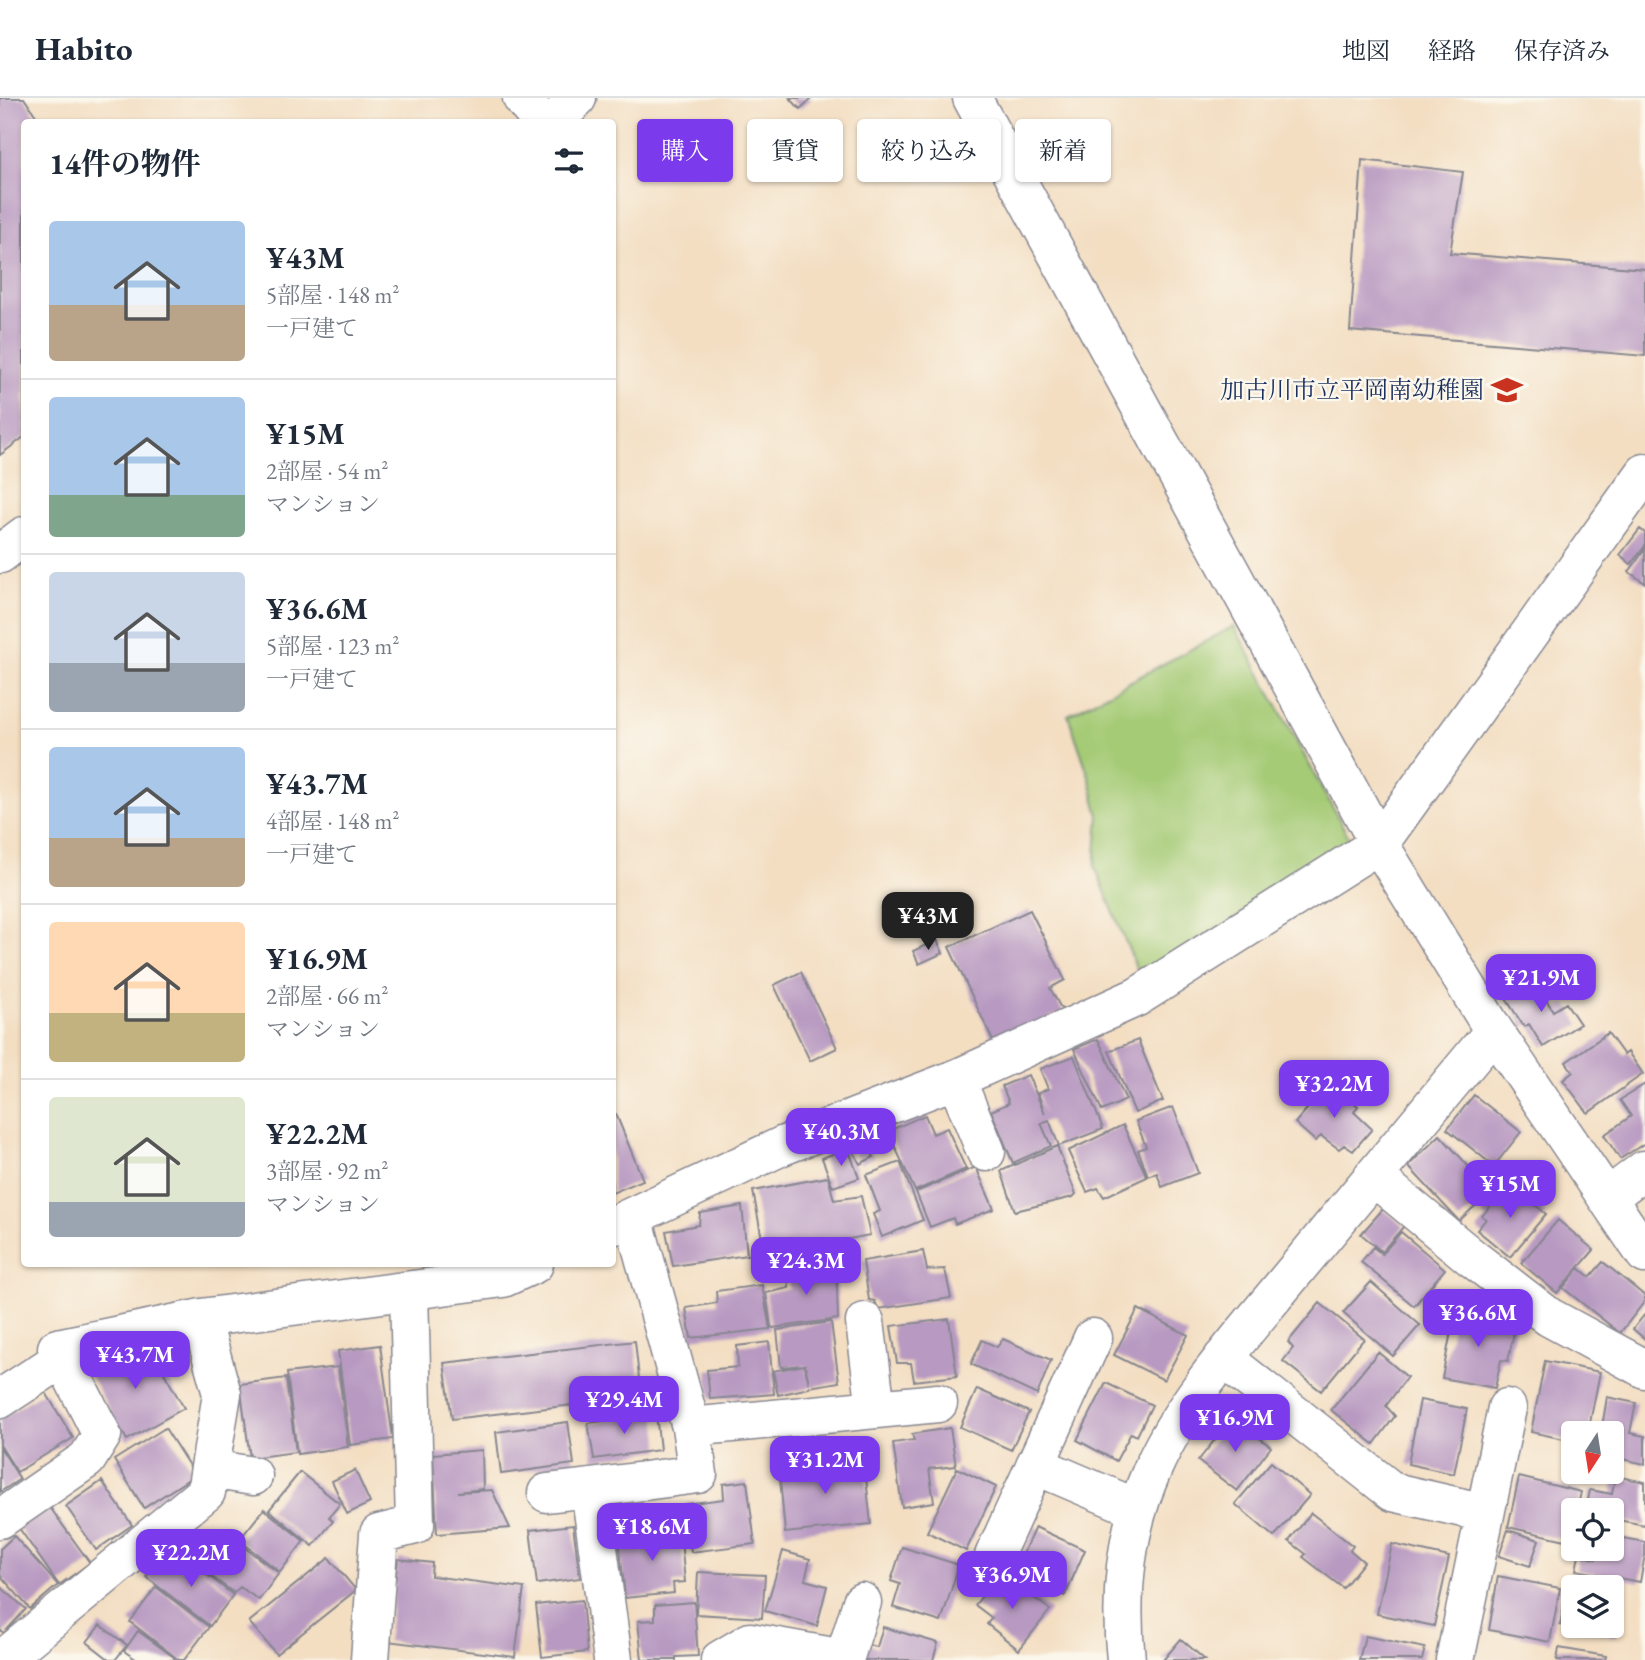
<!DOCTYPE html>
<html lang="ja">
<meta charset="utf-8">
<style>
:root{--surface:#fff;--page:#f2f2f3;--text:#1f2937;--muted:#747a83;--line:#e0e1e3;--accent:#7c3aed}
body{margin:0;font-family:"EB Garamond","Noto Serif JP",serif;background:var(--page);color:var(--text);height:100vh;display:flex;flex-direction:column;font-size:26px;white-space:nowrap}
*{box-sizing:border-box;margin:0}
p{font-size:23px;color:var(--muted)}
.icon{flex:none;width:38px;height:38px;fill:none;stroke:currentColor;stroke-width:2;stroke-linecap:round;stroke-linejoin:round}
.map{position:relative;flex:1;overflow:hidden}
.side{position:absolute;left:21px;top:21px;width:595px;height:1148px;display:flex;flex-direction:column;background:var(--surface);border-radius:7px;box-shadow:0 2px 5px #0004}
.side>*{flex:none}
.hud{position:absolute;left:637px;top:21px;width:665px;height:63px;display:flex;gap:14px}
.needle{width:46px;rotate:192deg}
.controls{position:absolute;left:1561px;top:1323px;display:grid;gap:14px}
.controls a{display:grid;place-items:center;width:63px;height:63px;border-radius:7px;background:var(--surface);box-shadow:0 2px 5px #0004;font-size:35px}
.price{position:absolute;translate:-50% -60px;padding:0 16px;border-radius:14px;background:var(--accent);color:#fff;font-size:23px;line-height:46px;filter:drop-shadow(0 2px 4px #0008)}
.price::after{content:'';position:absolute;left:50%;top:42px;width:21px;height:16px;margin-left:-10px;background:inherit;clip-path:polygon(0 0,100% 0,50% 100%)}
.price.active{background:#222;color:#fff}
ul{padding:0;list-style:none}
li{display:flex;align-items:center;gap:21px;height:175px;padding:0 28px}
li+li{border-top:2px solid var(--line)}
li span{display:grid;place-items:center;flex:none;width:196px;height:140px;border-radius:7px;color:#555}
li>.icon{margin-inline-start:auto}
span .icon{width:84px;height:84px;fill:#fffc;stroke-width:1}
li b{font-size:30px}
h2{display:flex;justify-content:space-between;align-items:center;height:84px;padding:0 28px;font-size:30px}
.pill{padding:0 24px;border-radius:7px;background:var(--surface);box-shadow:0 2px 5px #0004;font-size:24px;line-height:63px}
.pill.active{background:var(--accent);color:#fff}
header{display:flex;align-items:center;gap:42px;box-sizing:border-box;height:98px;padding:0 35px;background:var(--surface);border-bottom:2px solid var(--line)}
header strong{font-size:33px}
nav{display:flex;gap:38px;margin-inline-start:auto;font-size:24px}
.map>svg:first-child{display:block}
.grass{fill:#a5cb76;stroke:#607d6a;stroke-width:2}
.building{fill:#b899c1}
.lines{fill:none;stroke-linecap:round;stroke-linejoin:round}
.street-casing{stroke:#878690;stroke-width:41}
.street{stroke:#fff;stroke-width:38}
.labels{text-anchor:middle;stroke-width:5;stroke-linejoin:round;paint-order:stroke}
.poi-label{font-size:24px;fill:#1b2f5e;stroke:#fbf7ec;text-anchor:end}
</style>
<header>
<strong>Habito</strong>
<nav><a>地図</a><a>経路</a><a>保存済み</a></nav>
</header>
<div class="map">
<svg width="1645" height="1562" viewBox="0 0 1645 1562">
<rect width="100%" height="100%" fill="#fbf7ec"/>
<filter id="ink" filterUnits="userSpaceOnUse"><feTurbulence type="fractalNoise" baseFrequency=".0143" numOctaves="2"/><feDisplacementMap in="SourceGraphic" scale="14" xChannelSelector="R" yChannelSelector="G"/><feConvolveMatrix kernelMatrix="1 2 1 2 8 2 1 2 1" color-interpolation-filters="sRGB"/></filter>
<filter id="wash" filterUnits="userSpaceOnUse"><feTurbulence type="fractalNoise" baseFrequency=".00686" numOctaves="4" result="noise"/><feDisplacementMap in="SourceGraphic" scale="28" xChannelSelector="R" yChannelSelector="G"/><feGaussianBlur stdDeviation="1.57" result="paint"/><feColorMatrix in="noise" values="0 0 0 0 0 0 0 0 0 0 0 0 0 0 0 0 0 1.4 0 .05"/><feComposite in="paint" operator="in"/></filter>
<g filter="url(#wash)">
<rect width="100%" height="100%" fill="#f3dec2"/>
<path class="grass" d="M 1234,528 L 1354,749 L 1140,879 L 1095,769 L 1099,718 L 1089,678 L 1068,617 Z"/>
<g id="blocks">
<path class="building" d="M 0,0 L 24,0 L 40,24 L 24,24 L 24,339 L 0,357 Z
M 790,0 L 812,0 L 800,11 Z
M 1362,62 L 1463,74 L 1450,155 L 1645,171 L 1645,258 L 1350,233 Z
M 1640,431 L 1645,435 L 1645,448 L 1631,466 L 1620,457 Z
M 1645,451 L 1645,485 L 1629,474 Z
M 1030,812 L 1065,882 L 1050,890 L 1063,914 L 993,943 L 949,849 Z
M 937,842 L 943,855 L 919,866 L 913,853 Z
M 801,874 L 837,950 L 810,963 L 774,887 Z
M 1534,881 L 1553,913 L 1566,905 L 1580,926 L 1543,949 L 1529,926 L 1524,929 L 1505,899 Z
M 1608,935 L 1624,957 L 1628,954 L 1643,976 L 1588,1015 L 1563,982 L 1573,974 L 1566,964 Z
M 1098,941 L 1126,1002 L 1102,1013 L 1074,951 Z
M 1138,942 L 1163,1003 L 1135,1015 L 1109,953 Z
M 1074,958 L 1103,1031 L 1059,1048 L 1049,1022 L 1041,1025 L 1051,1048 L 1013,1065 L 991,1013 L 1009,1005 L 1002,988 L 1028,977 L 1045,1016 L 1038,995 L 1048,991 L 1040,971 Z
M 1329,985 L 1358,1008 L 1354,1014 L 1372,1031 L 1353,1053 L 1344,1047 L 1339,1051 L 1321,1038 L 1315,1043 L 1295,1025 Z
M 1645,986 L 1645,1045 L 1620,1061 L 1604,1037 L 1631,1018 L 1620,1002 Z
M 1474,997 L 1521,1034 L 1494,1068 L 1447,1031 Z
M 1173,1009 L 1198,1075 L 1162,1089 L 1157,1075 L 1148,1078 L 1138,1052 L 1146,1049 L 1136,1023 Z
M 616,1016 L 643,1082 L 612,1095 L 612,1017 Z
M 925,1017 L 933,1036 L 947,1030 L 966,1071 L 915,1093 L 888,1033 Z
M 1123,1027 L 1147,1079 L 1104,1099 L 1098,1090 L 1087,1094 L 1068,1053 Z
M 1440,1037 L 1491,1093 L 1459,1123 L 1408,1068 Z
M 864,1039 L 874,1059 L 860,1066 L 850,1047 Z
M 1057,1048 L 1076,1096 L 1073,1099 L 1015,1113 L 1001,1073 Z
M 848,1050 L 859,1080 L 833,1089 L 822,1060 Z
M 900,1064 L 923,1122 L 882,1139 L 873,1116 L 880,1113 L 866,1077 Z
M 976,1069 L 994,1111 L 955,1126 L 953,1120 L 930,1129 L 916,1094 Z
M 828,1079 L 834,1102 L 861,1098 L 870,1137 L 765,1157 L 753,1093 Z
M 1509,1085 L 1546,1116 L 1510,1159 L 1477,1132 L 1486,1121 L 1482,1118 Z
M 742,1108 L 747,1157 L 673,1168 L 666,1133 L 699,1127 L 700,1115 Z
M 1383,1111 L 1404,1128 L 1382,1154 L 1361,1136 Z
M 1558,1122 L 1594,1152 L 1557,1195 L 1521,1165 Z
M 1401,1134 L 1445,1171 L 1414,1208 L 1361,1164 L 1373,1149 L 1382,1156 Z
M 923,1153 L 927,1172 L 945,1171 L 951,1200 L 878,1211 L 875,1203 L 869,1202 L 863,1163 Z
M 836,1162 L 838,1221 L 773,1230 L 771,1229 L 766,1195 L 789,1190 L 788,1171 Z
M 1603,1164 L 1645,1198 L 1645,1203 L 1620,1235 L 1563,1190 L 1579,1170 L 1590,1179 Z
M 1371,1184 L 1420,1227 L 1393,1258 L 1343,1215 Z
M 762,1187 L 770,1231 L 691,1240 L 686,1210 L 717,1205 L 716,1193 Z
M 1320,1205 L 1364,1241 L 1321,1293 L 1283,1263 L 1293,1250 L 1288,1244 Z
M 1138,1211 L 1188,1237 L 1164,1282 L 1114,1257 Z
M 1455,1213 L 1516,1225 L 1508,1263 L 1501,1262 L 1495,1290 L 1442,1280 Z
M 1645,1216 L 1645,1241 L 1633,1231 Z
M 949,1221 L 957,1278 L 914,1283 L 911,1265 L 897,1265 L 891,1228 Z
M 831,1224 L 839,1284 L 809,1289 L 809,1290 L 778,1297 L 773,1273 L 804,1267 L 809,1285 L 805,1267 L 781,1269 L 777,1232 Z
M 1003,1241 L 1051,1262 L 1037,1297 L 971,1266 L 982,1242 L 997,1249 Z
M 635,1243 L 641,1299 L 452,1321 L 444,1265 Z
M 769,1244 L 774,1296 L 710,1301 L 707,1272 L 738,1269 L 737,1248 Z
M 130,1246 L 141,1265 L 154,1257 L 184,1310 L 127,1342 L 86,1270 Z
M 380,1247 L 393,1341 L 350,1347 L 338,1253 Z
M 1378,1254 L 1407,1279 L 1386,1308 L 1395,1318 L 1374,1346 L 1331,1312 Z
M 1545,1263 L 1600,1274 L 1588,1335 L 1573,1335 L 1573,1343 L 1531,1334 Z
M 338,1269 L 348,1349 L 297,1356 L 287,1275 Z
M 286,1280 L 296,1354 L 250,1360 L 240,1286 Z
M 1106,1285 L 1152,1307 L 1137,1338 L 1131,1335 L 1116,1363 L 1077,1342 Z
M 977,1291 L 1029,1314 L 1011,1352 L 960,1329 Z
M 45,1293 L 73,1340 L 17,1374 L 0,1347 L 0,1321 Z
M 1607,1299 L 1636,1305 L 1630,1335 L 1645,1338 L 1645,1366 L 1612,1359 L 1612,1335 L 1601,1335 Z
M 1420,1302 L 1467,1311 L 1454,1376 L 1408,1366 Z
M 656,1316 L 660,1352 L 594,1361 L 588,1325 Z
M 1233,1319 L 1271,1349 L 1237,1393 L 1198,1363 Z
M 568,1324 L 574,1366 L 501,1376 L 496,1334 Z
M 165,1330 L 195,1377 L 144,1410 L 114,1362 Z
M 950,1330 L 956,1368 L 929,1371 L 934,1404 L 902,1409 L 893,1345 L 914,1342 L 912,1336 Z
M 0,1349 L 20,1381 L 0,1394 Z
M 482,1352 L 483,1391 L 458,1394 L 492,1392 L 510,1430 L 437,1436 L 433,1356 Z
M 864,1361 L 871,1426 L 785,1435 L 779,1369 Z
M 1271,1364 L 1310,1397 L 1274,1439 L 1235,1406 Z
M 957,1370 L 996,1389 L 966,1453 L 927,1434 Z
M 355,1372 L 370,1405 L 347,1416 L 332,1383 Z
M 300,1374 L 340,1406 L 329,1419 L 333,1423 L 313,1448 L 269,1412 Z
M 1615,1378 L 1645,1384 L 1645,1427 L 1612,1421 L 1612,1412 L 1586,1412 L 1590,1392 L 1612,1396 Z
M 1519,1379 L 1581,1394 L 1577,1412 L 1573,1412 L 1573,1430 L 1570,1443 L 1508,1429 Z
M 102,1383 L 132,1427 L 96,1452 L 66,1408 Z
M 747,1383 L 755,1446 L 691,1454 L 685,1406 L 724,1401 L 723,1386 Z
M 49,1408 L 90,1465 L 59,1487 L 19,1430 Z
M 264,1411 L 304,1443 L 280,1474 L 239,1442 Z
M 1311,1415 L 1353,1448 L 1350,1452 L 1364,1464 L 1343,1490 L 1303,1459 L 1306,1456 L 1289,1443 Z
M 573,1427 L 580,1480 L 537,1486 L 530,1432 Z
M 1035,1429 L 1085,1452 L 1065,1498 L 1014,1475 Z
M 680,1432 L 685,1484 L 673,1485 L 674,1495 L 625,1500 L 619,1439 Z
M 1508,1432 L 1539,1442 L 1530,1468 L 1499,1458 Z
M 222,1433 L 279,1475 L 259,1502 L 240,1489 L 234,1495 L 197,1468 Z
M 14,1438 L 58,1487 L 30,1511 L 0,1477 L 0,1451 Z
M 1612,1438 L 1645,1444 L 1645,1457 L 1640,1484 L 1576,1472 L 1579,1457 L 1596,1461 L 1598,1451 L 1612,1451 Z
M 1392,1446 L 1449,1459 L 1434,1528 L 1377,1516 Z
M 902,1449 L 959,1467 L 941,1524 L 893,1509 L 900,1486 L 891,1483 Z
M 783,1453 L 810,1461 L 805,1482 L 827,1488 L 817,1528 L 765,1513 Z
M 163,1457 L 182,1471 L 189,1463 L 233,1497 L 210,1528 L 146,1479 Z
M 329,1460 L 356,1492 L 276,1556 L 249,1524 Z
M 398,1461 L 432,1465 L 431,1478 L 524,1490 L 515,1559 L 387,1543 Z
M 698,1474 L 765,1477 L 762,1520 L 696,1516 Z
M 1001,1474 L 1050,1512 L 1019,1552 L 987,1526 L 992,1520 L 975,1507 Z
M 1498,1478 L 1560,1490 L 1550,1544 L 1489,1532 Z
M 1569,1481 L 1606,1488 L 1605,1489 L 1573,1489 L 1573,1528 L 1612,1528 L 1612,1510 L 1620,1512 L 1615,1538 L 1560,1527 Z
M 0,1488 L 26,1511 L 4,1535 L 0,1532 Z
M 156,1489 L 209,1529 L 184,1562 L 179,1562 L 130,1524 Z
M 582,1502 L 587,1554 L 542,1559 L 536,1507 Z
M 694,1504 L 698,1558 L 676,1559 L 676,1562 L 642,1562 L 638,1523 L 655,1522 L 655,1507 Z
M 100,1527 L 127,1547 L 115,1562 L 110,1562 L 87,1544 Z
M 883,1529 L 938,1545 L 933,1562 L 864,1562 L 868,1547 L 877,1549 Z
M 138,1533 L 175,1560 L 173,1562 L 137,1562 L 124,1553 Z
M 1365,1538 L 1425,1550 L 1422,1562 L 1359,1562 Z
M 1181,1541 L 1205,1562 L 1163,1562 Z
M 1559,1550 L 1606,1558 L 1605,1562 L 1557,1562 Z"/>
</g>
</g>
<g filter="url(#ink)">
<use href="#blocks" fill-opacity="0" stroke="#878690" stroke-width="2"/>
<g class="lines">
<defs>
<path id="street" d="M 522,0 L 541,24
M 972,0 L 1379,746 L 1494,933 L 1645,1156
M 555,24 L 577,0
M 0,456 L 24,438
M 956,981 L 986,1054
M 1373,1078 L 1471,1159 L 1549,1219 L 1645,1271
M 1607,1100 L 1644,1072
M 633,1119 L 691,1329 L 938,1305
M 612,1128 L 782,1048 L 956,981 L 1137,899 L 1379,746 L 1645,375
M 865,1224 L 876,1311
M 1223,1260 L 1393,1394 L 1485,1415
M 0,1301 L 63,1260 L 57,1250 L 201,1220 L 503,1180 L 534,1166
M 1035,1367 L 1138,1411
M 210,1371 L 253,1378
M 547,1395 L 590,1390
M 0,1421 L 87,1361 L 102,1337 L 63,1260
M 994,1458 L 1093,1240
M 9,1562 L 13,1553 L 206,1394 L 222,1296 L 201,1220
M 370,1562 L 379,1436 L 415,1427 L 409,1193
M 613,1562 L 590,1390 L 698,1376 L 691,1329
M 720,1562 L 750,1544 L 844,1561
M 844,1562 L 862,1504
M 1126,1562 C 1119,1497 1126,1430 1153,1370 C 1182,1304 1239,1241 1285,1185 C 1354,1101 1424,1017 1494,933
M 1455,1562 L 1507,1310"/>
</defs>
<use href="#street" class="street-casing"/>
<use href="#street" class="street"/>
</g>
</g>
<defs>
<symbol id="school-bare" viewBox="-9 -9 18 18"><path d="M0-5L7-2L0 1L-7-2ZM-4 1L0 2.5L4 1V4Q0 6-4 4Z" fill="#c8321e" stroke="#fbf7ec" stroke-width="2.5" paint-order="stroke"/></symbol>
</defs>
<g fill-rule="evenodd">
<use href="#school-bare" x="1485" y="270" width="44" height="44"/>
</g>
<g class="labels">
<g class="poi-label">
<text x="1484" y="300">加古川市立平岡南幼稚園</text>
</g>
</g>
</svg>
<div class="controls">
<a><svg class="needle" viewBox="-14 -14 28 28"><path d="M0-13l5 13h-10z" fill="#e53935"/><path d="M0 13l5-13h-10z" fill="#747a83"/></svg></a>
<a><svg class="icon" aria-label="locate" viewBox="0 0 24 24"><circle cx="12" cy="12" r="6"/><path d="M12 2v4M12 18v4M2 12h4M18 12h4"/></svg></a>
<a><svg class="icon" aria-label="layers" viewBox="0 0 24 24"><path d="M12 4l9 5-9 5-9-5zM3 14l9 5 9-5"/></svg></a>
</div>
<b class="price active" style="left:928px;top:854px">¥43M</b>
<b class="price" style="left:1541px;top:916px">¥21.9M</b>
<b class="price" style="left:1334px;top:1022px">¥32.2M</b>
<b class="price" style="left:841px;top:1070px">¥40.3M</b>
<b class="price" style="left:1510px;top:1122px">¥15M</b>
<b class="price" style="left:806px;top:1199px">¥24.3M</b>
<b class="price" style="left:1478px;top:1251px">¥36.6M</b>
<b class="price" style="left:135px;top:1293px">¥43.7M</b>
<b class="price" style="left:624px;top:1338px">¥29.4M</b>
<b class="price" style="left:1235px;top:1356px">¥16.9M</b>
<b class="price" style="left:825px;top:1398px">¥31.2M</b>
<b class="price" style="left:652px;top:1465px">¥18.6M</b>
<b class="price" style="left:191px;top:1491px">¥22.2M</b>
<b class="price" style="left:1012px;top:1513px">¥36.9M</b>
<div class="hud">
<a class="pill active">購入</a>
<a class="pill">賃貸</a>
<a class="pill">絞り込み</a>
<a class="pill">新着</a>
</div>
<section class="side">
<h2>14件の物件<svg class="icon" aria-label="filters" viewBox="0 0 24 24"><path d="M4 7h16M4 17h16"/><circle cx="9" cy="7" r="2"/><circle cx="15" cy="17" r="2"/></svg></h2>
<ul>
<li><span style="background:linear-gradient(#a9c7e8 60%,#b9a48a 0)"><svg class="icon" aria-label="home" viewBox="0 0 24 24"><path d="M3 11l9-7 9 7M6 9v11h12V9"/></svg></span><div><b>¥43M</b><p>5部屋 · 148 m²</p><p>一戸建て</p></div></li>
<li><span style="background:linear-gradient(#a9c7e8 70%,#7fa58c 0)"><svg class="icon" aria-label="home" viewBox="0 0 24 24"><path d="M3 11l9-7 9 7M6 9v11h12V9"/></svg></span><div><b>¥15M</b><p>2部屋 · 54 m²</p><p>マンション</p></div></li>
<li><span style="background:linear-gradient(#c9d6e8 65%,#9aa5b1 0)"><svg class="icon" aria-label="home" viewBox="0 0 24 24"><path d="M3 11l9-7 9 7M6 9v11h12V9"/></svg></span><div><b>¥36.6M</b><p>5部屋 · 123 m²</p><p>一戸建て</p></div></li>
<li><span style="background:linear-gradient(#a9c7e8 65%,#b9a48a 0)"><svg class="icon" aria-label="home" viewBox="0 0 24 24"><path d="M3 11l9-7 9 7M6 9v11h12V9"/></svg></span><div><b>¥43.7M</b><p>4部屋 · 148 m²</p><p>一戸建て</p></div></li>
<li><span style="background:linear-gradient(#ffd9b3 65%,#c2b280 0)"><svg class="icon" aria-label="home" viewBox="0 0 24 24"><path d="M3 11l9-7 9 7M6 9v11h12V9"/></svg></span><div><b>¥16.9M</b><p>2部屋 · 66 m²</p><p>マンション</p></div></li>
<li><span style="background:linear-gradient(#dfe7d0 75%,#9aa5b1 0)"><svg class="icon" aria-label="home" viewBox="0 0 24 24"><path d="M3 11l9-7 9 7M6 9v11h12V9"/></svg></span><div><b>¥22.2M</b><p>3部屋 · 92 m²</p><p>マンション</p></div></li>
</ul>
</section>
</div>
